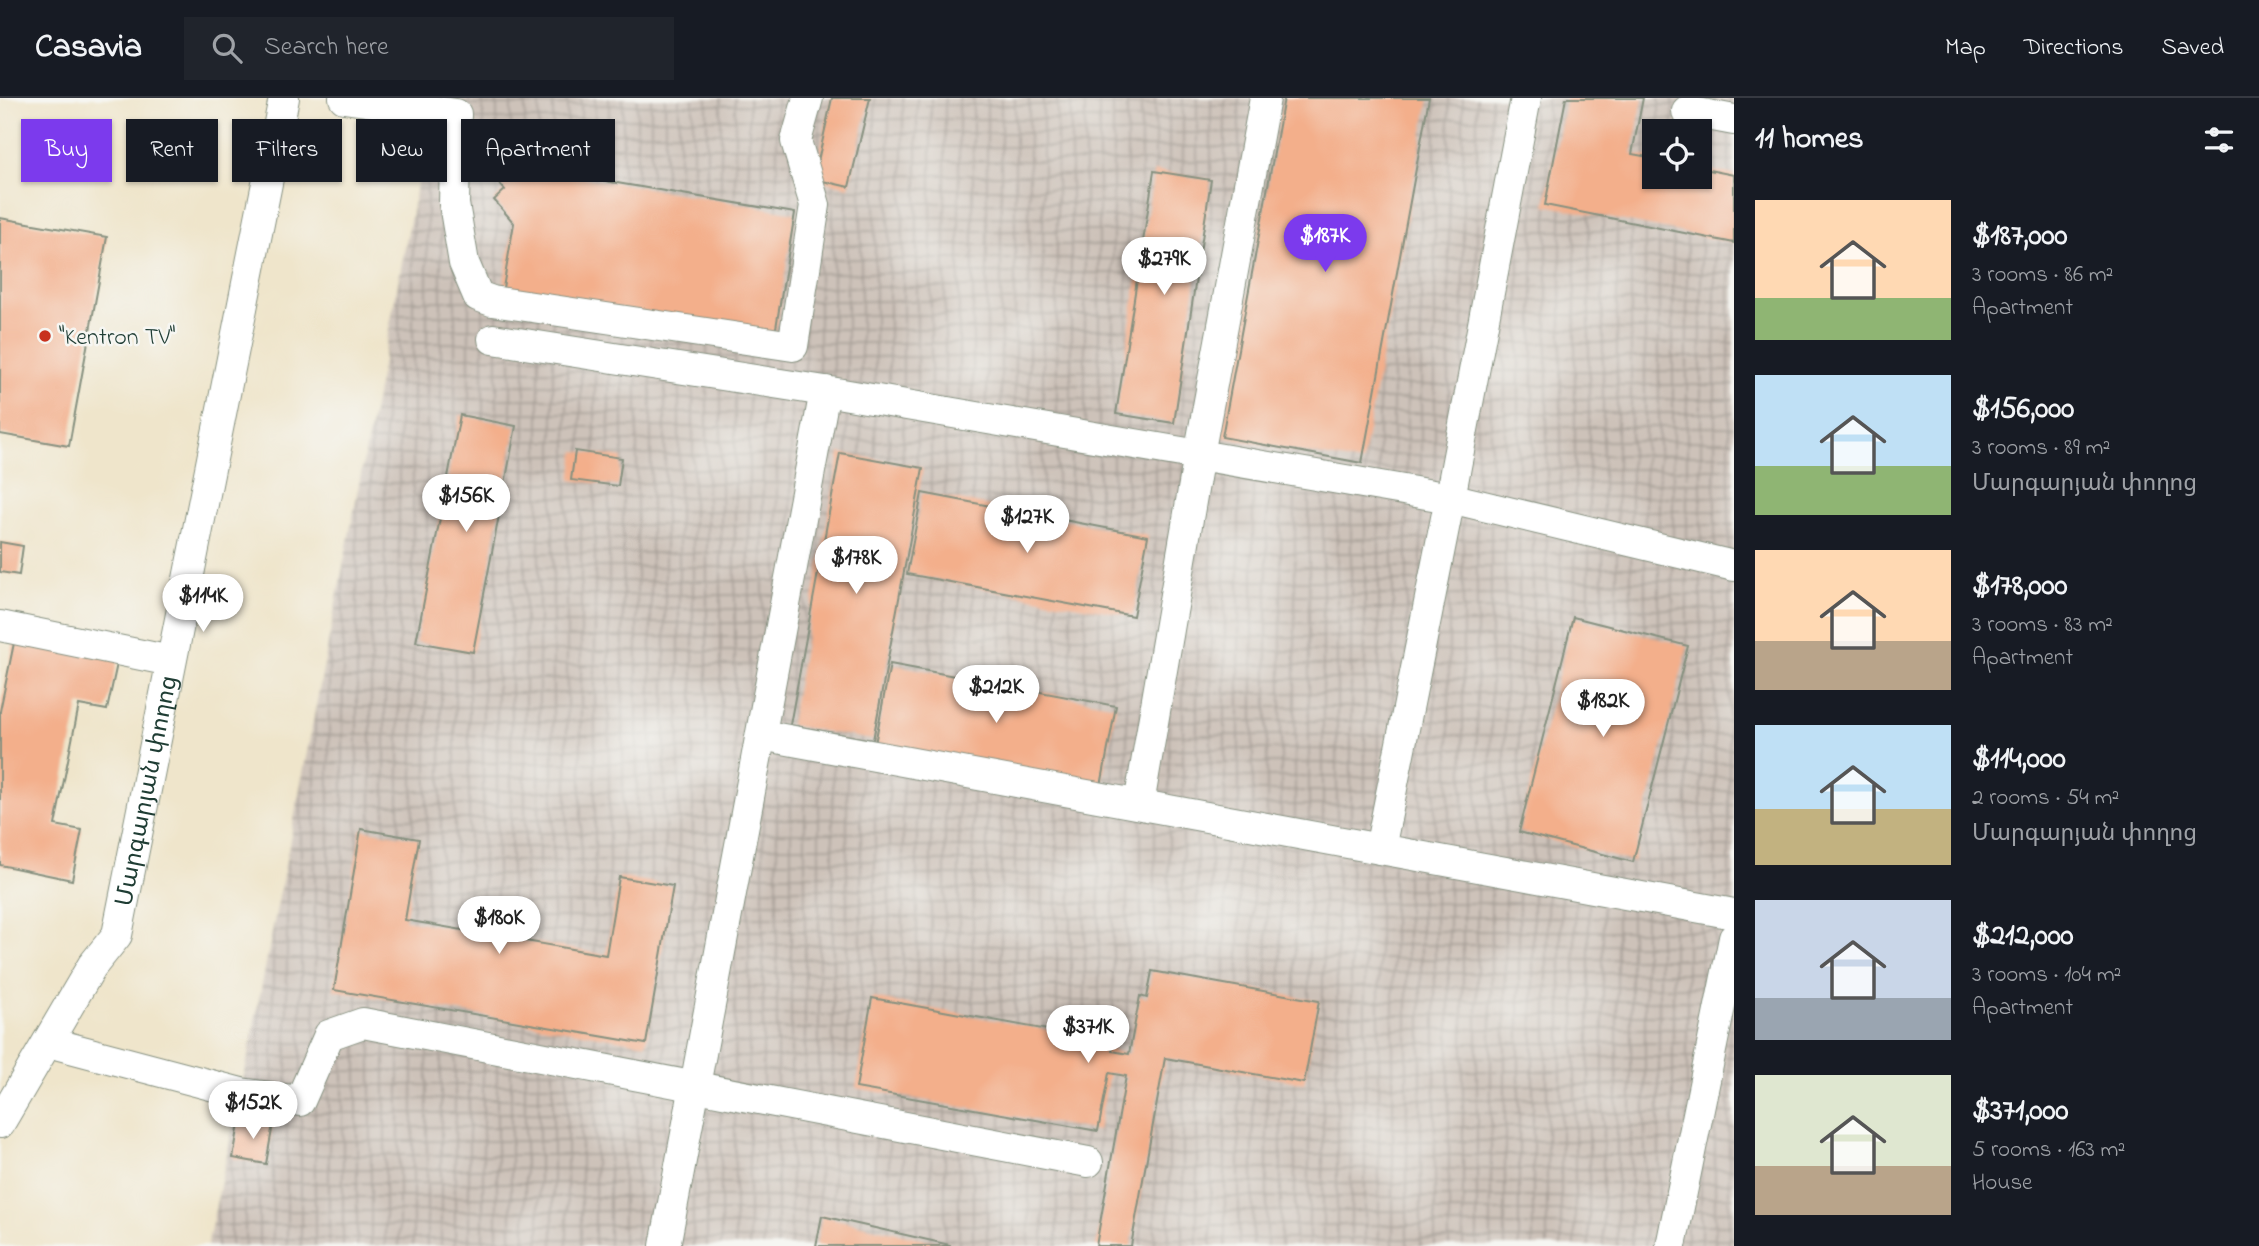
<!DOCTYPE html>
<meta charset="utf-8">
<style>
:root{--surface:#171b24;--page:#20242c;--text:#f1f3f6;--muted:#9ea1a6;--line:#363941;--accent:#7c3aed}
body{margin:0;font-family:"Indie Flower","Noto Sans Armenian",sans-serif;background:var(--page);color:var(--text);height:100vh;display:flex;flex-direction:column;font-size:26px;white-space:nowrap}
*{box-sizing:border-box;margin:0}
p{font-size:23px;color:var(--muted)}
.icon{flex:none;width:38px;height:38px;fill:none;stroke:currentColor;stroke-width:2;stroke-linecap:round;stroke-linejoin:round}
.map{position:relative;flex:1;overflow:hidden}
.sheet{display:flex;flex-direction:column;background:var(--surface);width:525px}
.sheet>*{flex:none}
.top-card{position:absolute;left:21px;top:21px;width:665px;height:63px;display:flex;gap:14px}
.buttons{position:absolute;left:1642px;top:21px;display:grid;gap:14px}
.buttons a{display:grid;place-items:center;width:70px;height:70px;border-radius:0px;background:var(--surface);box-shadow:0 2px 5px #0004;font-size:35px}
.price{position:absolute;translate:-50% -60px;padding:0 16px;border-radius:24px;background:#fff;color:#222;font-size:23px;line-height:46px;filter:drop-shadow(0 2px 4px #0008)}
.price::after{content:'';position:absolute;left:50%;top:42px;width:21px;height:16px;margin-left:-10px;background:inherit;clip-path:polygon(0 0,100% 0,50% 100%)}
.price.active{background:var(--accent);color:#fff}
ul{padding:0;list-style:none}
li{display:flex;align-items:center;gap:21px;height:175px;padding:0 21px}
li span{display:grid;place-items:center;flex:none;width:196px;height:140px;border-radius:0px;color:#555}
li>.icon{margin-inline-start:auto}
span .icon{width:84px;height:84px;fill:#fffc;stroke-width:1}
li b{font-size:30px}
h2{display:flex;justify-content:space-between;align-items:center;height:84px;padding:0 21px;font-size:30px}
.chip{padding:0 24px;border-radius:0px;background:var(--surface);box-shadow:0 2px 5px #0004;font-size:24px;line-height:63px}
.chip.active{background:var(--accent);color:#fff}
header{display:flex;align-items:center;gap:42px;box-sizing:border-box;height:98px;padding:0 35px;background:var(--surface);border-bottom:2px solid var(--line)}
header strong{font-size:33px}
nav{display:flex;gap:38px;margin-inline-start:auto;font-size:24px}
.search{width:490px;height:63px;background:var(--page);display:flex;align-items:center;gap:18px;box-sizing:border-box;padding:0 24px;border-radius:0px;color:var(--muted);font-size:26px}
main{display:flex;flex:1;min-height:0}
.map>svg:first-child{display:block}
.industrial{fill:url(#industrial-grid);fill-rule:evenodd}
.building{fill:#f3af8b}
.lines{fill:none;stroke-linecap:round;stroke-linejoin:round}
.minor-casing{stroke:#879180;stroke-width:32}
.minor{stroke:#fff;stroke-width:30}
.poi-dot{fill:#c8321e;stroke:#f6f6f2;stroke-width:2.5}
.labels{text-anchor:middle;stroke-width:5;stroke-linejoin:round;paint-order:stroke}
.poi-label{font-size:24px;fill:#1f3d34;stroke:#f6f6f2;text-anchor:start}
.street-label{font-size:24px;fill:#1f3d34;stroke:#f6f6f2}
</style>
<header>
<strong>Casavia</strong>
<div class="search"><svg class="icon" aria-label="search" viewBox="0 0 24 24"><circle cx="10" cy="10" r="6"/><path d="M15 15l6 6"/></svg>Search here</div>
<nav><a>Map</a><a>Directions</a><a>Saved</a></nav>
</header>
<main>
<div class="map">
<svg width="1734" height="1148" viewBox="0 0 1734 1148">
<defs>
<pattern id="industrial-grid" width="8" height="8" patternUnits="userSpaceOnUse" patternTransform="scale(1.75)"><rect width="8" height="8" fill="#cdc2b9"/><path d="M0 4h8M4 0v8" fill="none" stroke="#a69f97"/></pattern>
</defs>
<rect width="100%" height="100%" fill="#f6f6f2"/>
<filter id="ink" filterUnits="userSpaceOnUse"><feTurbulence type="fractalNoise" baseFrequency=".0143" numOctaves="2"/><feDisplacementMap in="SourceGraphic" scale="14" xChannelSelector="R" yChannelSelector="G"/><feConvolveMatrix kernelMatrix="1 2 1 2 8 2 1 2 1" color-interpolation-filters="sRGB"/></filter>
<filter id="wash" filterUnits="userSpaceOnUse"><feTurbulence type="fractalNoise" baseFrequency=".00686" numOctaves="4" result="noise"/><feDisplacementMap in="SourceGraphic" scale="28" xChannelSelector="R" yChannelSelector="G"/><feGaussianBlur stdDeviation="1.57" result="paint"/><feColorMatrix in="noise" values="0 0 0 0 0 0 0 0 0 0 0 0 0 0 0 0 0 1.4 0 .05"/><feComposite in="paint" operator="in"/></filter>
<g filter="url(#wash)">
<rect width="100%" height="100%" fill="#efe5cb"/>
<path class="industrial" d="M 434,0 L 1734,0 L 1734,1148 L 207,1148 L 245,974 ZM 1654,33 L 1699,33 L 1699,79 L 1654,79 Z"/>
<g id="blocks">
<path class="building" d="M 832,0 L 870,0 L 849,89 L 814,81 Z
M 1284,0 L 1429,0 L 1362,365 L 1222,339 Z
M 1566,0 L 1643,0 L 1632,56 L 1654,60 L 1654,79 L 1699,79 L 1699,70 L 1734,77 L 1734,145 L 1545,107 Z
M 517,59 L 528,70 L 536,63 L 551,80 L 558,75 L 795,115 L 775,236 L 503,190 L 514,125 L 494,102 L 505,92 L 494,79 Z
M 1154,73 L 1211,82 L 1174,325 L 1116,316 Z
M 0,120 L 107,139 L 69,348 L 0,336 Z
M 460,317 L 516,328 L 473,554 L 416,544 Z
M 575,353 L 622,360 L 618,388 L 571,382 Z
M 840,355 L 923,370 L 873,642 L 790,627 Z
M 922,395 L 1148,438 L 1133,518 L 907,476 Z
M 0,444 L 23,448 L 19,477 L 0,474 Z
M 1573,519 L 1688,548 L 1633,764 L 1519,734 Z
M 15,540 L 118,561 L 107,612 L 79,607 L 55,727 L 82,732 L 72,782 L 0,767 L 0,613 Z
M 890,566 L 1116,608 L 1101,688 L 875,646 Z
M 361,731 L 419,741 L 405,822 L 606,857 L 619,779 L 673,788 L 646,946 L 334,892 Z
M 1152,873 L 1319,903 L 1304,985 L 1165,960 L 1131,1148 L 1096,1148 L 1126,978 L 1109,975 L 1098,1033 L 856,990 L 872,900 L 1114,944 L 1112,953 L 1129,956 L 1140,898 L 1147,900 Z
M 240,1020 L 273,1026 L 266,1066 L 233,1060 Z
M 822,1118 L 950,1147 L 950,1148 L 816,1148 Z"/>
</g>
</g>
<g filter="url(#ink)">
<use href="#blocks" fill-opacity="0" stroke="#879180" stroke-width="2"/>
<g class="lines">
<defs>
<g id="minor">
<path d="M 344,0 L 456,16 L 454,106 L 464,165 L 478,198 L 492,203 L 793,248 L 815,107 L 796,43 L 808,0"/>
<path d="M 1687,13 L 1734,22"/>
<path d="M 493,241 L 825,293 L 1450,400 L 1734,468"/>
<path d="M 0,528 L 171,563"/>
<path d="M 761,637 L 1734,816"/>
<path d="M 1139,706 L 1199,357 L 1265,0"/>
<path d="M 1380,751 L 1450,400 L 1526,0"/>
<path d="M 48,944 L 241,995 L 300,1003 L 329,937 L 363,925 L 1088,1064"/>
<path id="s1" d="M 0,1025 L 92,868 L 117,837 L 284,0"/>
<path d="M 665,1148 L 825,293"/>
<path d="M 1671,1148 L 1734,840"/>
</g>
</defs>
<use href="#minor" class="minor-casing"/>
<use href="#minor" class="minor"/>
</g>
</g>
<circle class="poi-dot" cx="45" cy="238" r="7"/>
<g class="labels">
<g class="poi-label">
<text x="59" y="246">"Kentron TV"</text>
</g>
<g class="street-label">
<text dy="8" stroke="none"><textPath href="#s1" startOffset="369">Մարգարյան փողոց</textPath></text>
</g>
</g>
</svg>
<div class="buttons">
<a><svg class="icon" aria-label="locate" viewBox="0 0 24 24"><circle cx="12" cy="12" r="6"/><path d="M12 2v4M12 18v4M2 12h4M18 12h4"/></svg></a>
</div>
<b class="price active" style="left:1325px;top:176px">$187K</b>
<b class="price" style="left:1164px;top:199px">$279K</b>
<b class="price" style="left:466px;top:436px">$156K</b>
<b class="price" style="left:1027px;top:457px">$127K</b>
<b class="price" style="left:856px;top:498px">$178K</b>
<b class="price" style="left:203px;top:536px">$114K</b>
<b class="price" style="left:996px;top:627px">$212K</b>
<b class="price" style="left:1603px;top:641px">$182K</b>
<b class="price" style="left:499px;top:858px">$180K</b>
<b class="price" style="left:1088px;top:967px">$371K</b>
<b class="price" style="left:253px;top:1043px">$152K</b>
<div class="top-card">
<a class="chip active">Buy</a>
<a class="chip">Rent</a>
<a class="chip">Filters</a>
<a class="chip">New</a>
<a class="chip">Apartment</a>
</div>
</div>
<section class="sheet">
<h2>11 homes<svg class="icon" aria-label="filters" viewBox="0 0 24 24"><path d="M4 7h16M4 17h16"/><circle cx="9" cy="7" r="2"/><circle cx="15" cy="17" r="2"/></svg></h2>
<ul>
<li><span style="background:linear-gradient(#ffd9b3 70%,#8fb573 0)"><svg class="icon" aria-label="home" viewBox="0 0 24 24"><path d="M3 11l9-7 9 7M6 9v11h12V9"/></svg></span><div><b>$187,000</b><p>3 rooms · 86 m²</p><p>Apartment</p></div></li>
<li><span style="background:linear-gradient(#bfe0f5 65%,#8fb573 0)"><svg class="icon" aria-label="home" viewBox="0 0 24 24"><path d="M3 11l9-7 9 7M6 9v11h12V9"/></svg></span><div><b>$156,000</b><p>3 rooms · 89 m²</p><p>Մարգարյան փողոց</p></div></li>
<li><span style="background:linear-gradient(#ffd9b3 65%,#b9a48a 0)"><svg class="icon" aria-label="home" viewBox="0 0 24 24"><path d="M3 11l9-7 9 7M6 9v11h12V9"/></svg></span><div><b>$178,000</b><p>3 rooms · 83 m²</p><p>Apartment</p></div></li>
<li><span style="background:linear-gradient(#bfe0f5 60%,#c2b280 0)"><svg class="icon" aria-label="home" viewBox="0 0 24 24"><path d="M3 11l9-7 9 7M6 9v11h12V9"/></svg></span><div><b>$114,000</b><p>2 rooms · 54 m²</p><p>Մարգարյան փողոց</p></div></li>
<li><span style="background:linear-gradient(#c9d6e8 70%,#9aa5b1 0)"><svg class="icon" aria-label="home" viewBox="0 0 24 24"><path d="M3 11l9-7 9 7M6 9v11h12V9"/></svg></span><div><b>$212,000</b><p>3 rooms · 104 m²</p><p>Apartment</p></div></li>
<li><span style="background:linear-gradient(#dfe7d0 65%,#b9a48a 0)"><svg class="icon" aria-label="home" viewBox="0 0 24 24"><path d="M3 11l9-7 9 7M6 9v11h12V9"/></svg></span><div><b>$371,000</b><p>5 rooms · 163 m²</p><p>House</p></div></li>
</ul>
</section>
</main>
